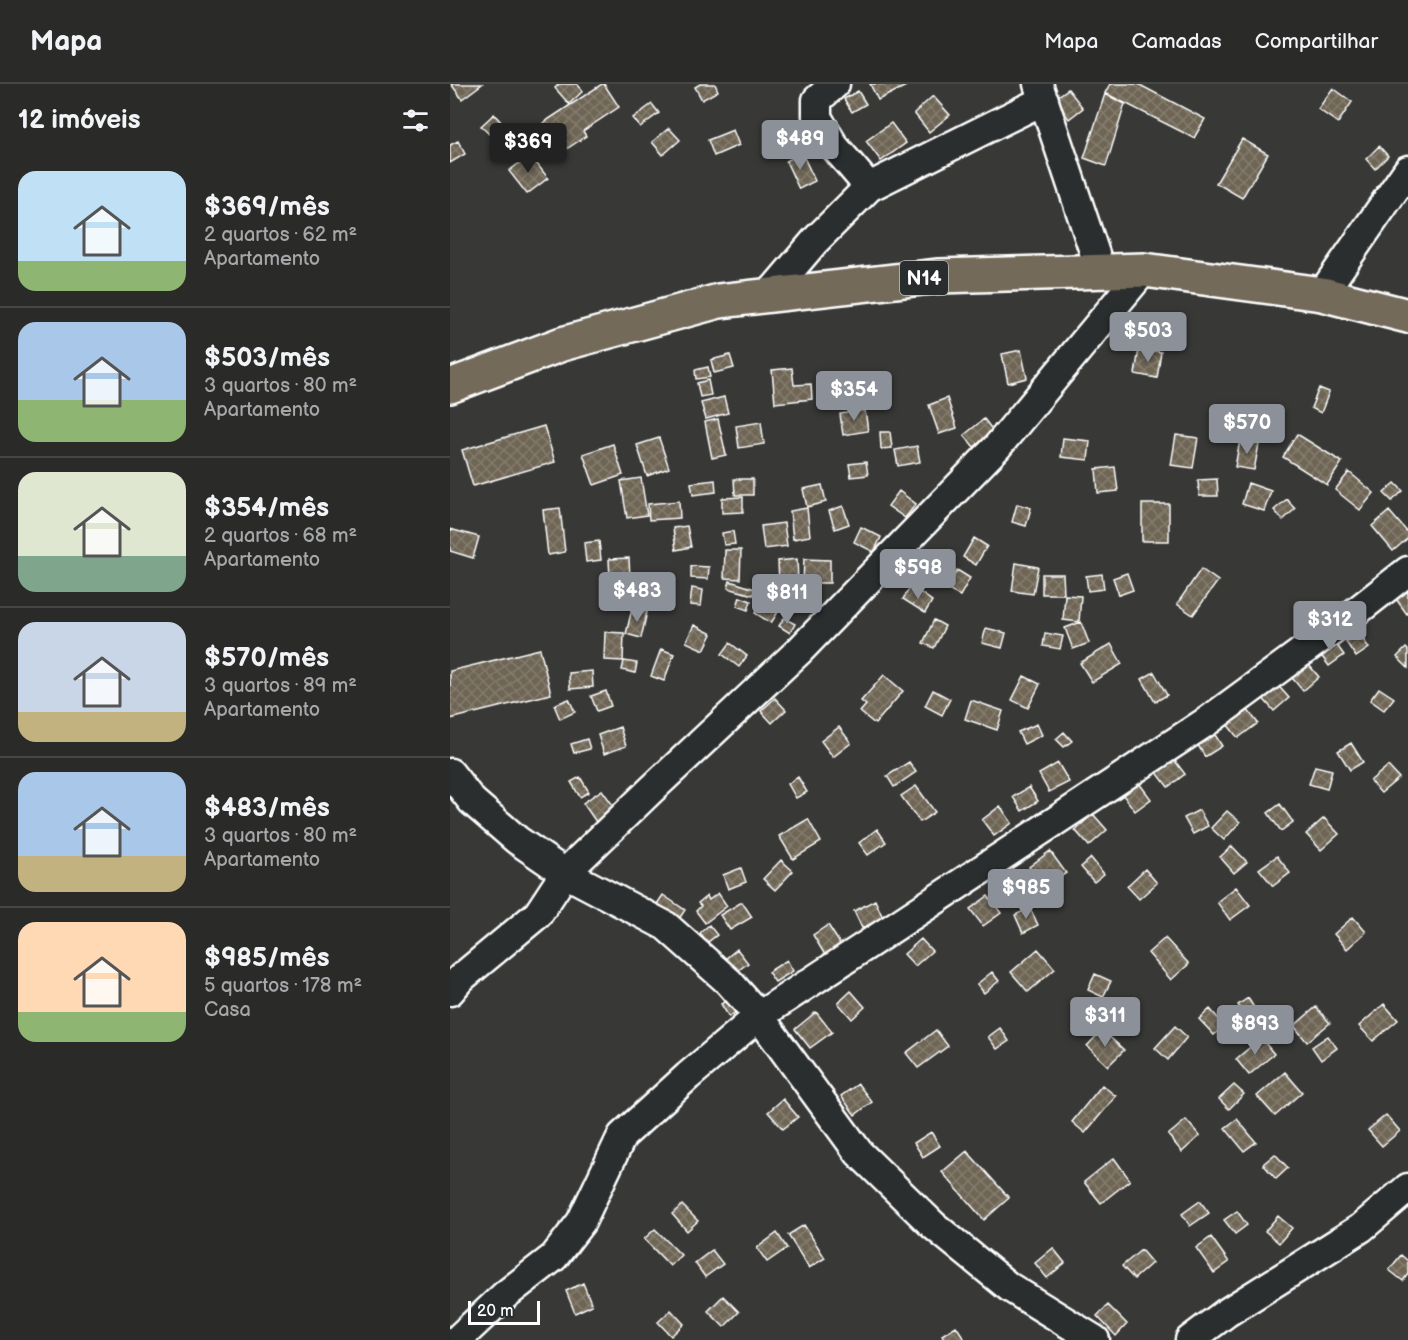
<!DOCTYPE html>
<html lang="pt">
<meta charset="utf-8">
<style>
:root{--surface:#2a2a28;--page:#363634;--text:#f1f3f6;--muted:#a5a7a8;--line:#464645;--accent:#8c9099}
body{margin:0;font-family:"Balsamiq Sans",sans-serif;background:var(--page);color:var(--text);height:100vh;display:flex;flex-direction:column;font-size:22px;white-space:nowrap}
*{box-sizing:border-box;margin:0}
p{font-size:20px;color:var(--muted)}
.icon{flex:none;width:33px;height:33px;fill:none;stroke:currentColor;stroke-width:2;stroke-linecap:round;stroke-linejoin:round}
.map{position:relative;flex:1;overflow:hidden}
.drawer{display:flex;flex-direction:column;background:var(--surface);width:450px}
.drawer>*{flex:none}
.scale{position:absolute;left:18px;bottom:15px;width:72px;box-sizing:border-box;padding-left:6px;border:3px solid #fff;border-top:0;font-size:16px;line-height:21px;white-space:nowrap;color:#fff;-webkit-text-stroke:4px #2a2d2e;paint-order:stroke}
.price{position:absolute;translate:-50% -51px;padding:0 14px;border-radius:6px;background:var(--accent);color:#fff;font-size:20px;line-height:39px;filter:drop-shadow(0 2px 3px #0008)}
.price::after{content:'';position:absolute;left:50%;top:36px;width:18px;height:14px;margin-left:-9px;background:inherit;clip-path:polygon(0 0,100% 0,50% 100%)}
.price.selected{background:#222;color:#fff}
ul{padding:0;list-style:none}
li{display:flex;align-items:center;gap:18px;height:150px;padding:0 18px}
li+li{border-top:2px solid var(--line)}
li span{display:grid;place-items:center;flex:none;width:168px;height:120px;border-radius:18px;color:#555}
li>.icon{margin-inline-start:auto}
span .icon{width:72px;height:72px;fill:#fffc;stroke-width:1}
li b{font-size:26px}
h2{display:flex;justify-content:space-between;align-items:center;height:72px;padding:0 18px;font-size:26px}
header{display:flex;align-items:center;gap:36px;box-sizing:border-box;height:84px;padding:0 30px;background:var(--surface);border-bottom:2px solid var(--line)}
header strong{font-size:28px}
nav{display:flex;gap:33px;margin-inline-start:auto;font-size:21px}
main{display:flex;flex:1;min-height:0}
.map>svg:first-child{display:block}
.building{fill:url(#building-cross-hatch);stroke:#fff;stroke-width:1.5}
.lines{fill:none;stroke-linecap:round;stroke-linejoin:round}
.street-casing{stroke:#fff;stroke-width:33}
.primary-casing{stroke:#fff;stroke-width:38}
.street{stroke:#2a2d2e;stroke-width:28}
.primary{stroke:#736b5a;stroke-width:33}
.labels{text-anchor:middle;stroke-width:4.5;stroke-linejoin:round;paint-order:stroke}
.shield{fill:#2a2d2e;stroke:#bfc0c0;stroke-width:1.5}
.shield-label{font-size:20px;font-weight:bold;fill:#fff}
</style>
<header>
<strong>Mapa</strong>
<nav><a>Mapa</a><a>Camadas</a><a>Compartilhar</a></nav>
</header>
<main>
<section class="drawer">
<h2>12 imóveis<svg class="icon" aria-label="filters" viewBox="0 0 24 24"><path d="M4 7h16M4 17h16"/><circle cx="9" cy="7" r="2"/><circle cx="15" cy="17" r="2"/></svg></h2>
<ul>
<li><span style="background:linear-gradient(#bfe0f5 75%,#8fb573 0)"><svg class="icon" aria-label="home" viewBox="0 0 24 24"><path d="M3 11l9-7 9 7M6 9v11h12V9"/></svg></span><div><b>$369/mês</b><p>2 quartos · 62 m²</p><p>Apartamento</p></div></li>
<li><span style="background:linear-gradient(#a9c7e8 65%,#8fb573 0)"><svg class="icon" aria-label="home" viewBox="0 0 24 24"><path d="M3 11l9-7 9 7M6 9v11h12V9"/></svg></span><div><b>$503/mês</b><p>3 quartos · 80 m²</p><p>Apartamento</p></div></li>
<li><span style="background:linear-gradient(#dfe7d0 70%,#7fa58c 0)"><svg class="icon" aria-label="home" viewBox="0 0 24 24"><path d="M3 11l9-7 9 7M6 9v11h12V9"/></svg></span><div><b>$354/mês</b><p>2 quartos · 68 m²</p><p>Apartamento</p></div></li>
<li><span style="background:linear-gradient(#c9d6e8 75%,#c2b280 0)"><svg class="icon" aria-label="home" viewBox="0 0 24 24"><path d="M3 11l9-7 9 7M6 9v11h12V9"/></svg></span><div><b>$570/mês</b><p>3 quartos · 89 m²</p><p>Apartamento</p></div></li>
<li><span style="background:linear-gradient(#a9c7e8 70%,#c2b280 0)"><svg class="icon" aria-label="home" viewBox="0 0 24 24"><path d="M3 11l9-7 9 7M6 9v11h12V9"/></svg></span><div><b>$483/mês</b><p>3 quartos · 80 m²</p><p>Apartamento</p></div></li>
<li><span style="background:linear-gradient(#ffd9b3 75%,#8fb573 0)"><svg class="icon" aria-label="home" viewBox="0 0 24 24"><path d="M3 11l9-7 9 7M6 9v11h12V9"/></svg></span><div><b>$985/mês</b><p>5 quartos · 178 m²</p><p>Casa</p></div></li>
</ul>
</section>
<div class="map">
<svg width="958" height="1256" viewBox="0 0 958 1256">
<defs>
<pattern id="building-cross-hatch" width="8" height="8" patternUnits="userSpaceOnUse" patternTransform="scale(1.5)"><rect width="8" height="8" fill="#6e6555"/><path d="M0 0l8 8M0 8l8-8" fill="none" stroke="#847c6e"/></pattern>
</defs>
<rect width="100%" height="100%" fill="#383836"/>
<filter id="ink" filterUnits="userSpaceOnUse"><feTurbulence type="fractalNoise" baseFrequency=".0167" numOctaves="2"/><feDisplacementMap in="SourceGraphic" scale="12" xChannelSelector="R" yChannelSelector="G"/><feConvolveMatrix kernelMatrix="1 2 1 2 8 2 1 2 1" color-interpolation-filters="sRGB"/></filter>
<g filter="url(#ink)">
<path class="building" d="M 1,0 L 32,0 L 12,15 Z
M 109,0 L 127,0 L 133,7 L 119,20 L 105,4 Z
M 152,0 L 154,0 L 169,23 L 133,47 L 136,52 L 112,68 L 93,39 Z
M 250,0 L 265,0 L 268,7 L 252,16 L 245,3 Z
M 420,0 L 460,0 L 428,16 Z
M 660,0 L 688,0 L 755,35 L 744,54 L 655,9 Z
M 883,4 L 902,18 L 888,39 L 868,25 Z
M 618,5 L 633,24 L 619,35 L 604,15 Z
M 408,7 L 416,20 L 402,28 L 394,15 Z
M 655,10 L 675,20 L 656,82 L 634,74 Z
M 483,12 L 500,31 L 479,48 L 464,29 Z
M 202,20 L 209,29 L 190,43 L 183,34 Z
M 44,30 L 52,39 L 39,50 L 31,42 Z
M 441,39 L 456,59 L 431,77 L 416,57 Z
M 219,44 L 230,56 L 213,71 L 202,58 Z
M 283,46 L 289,61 L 264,72 L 258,56 Z
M 350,46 L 357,63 L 339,70 L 332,54 Z
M 792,55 L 818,70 L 792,114 L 766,99 Z
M 8,57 L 15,70 L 0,79 L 0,61 Z
M 929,62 L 938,72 L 925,85 L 916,75 Z
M 352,69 L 365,97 L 349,105 L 336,77 Z
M 80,71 L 98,94 L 77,110 L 59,87 Z
M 689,265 L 711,268 L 707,294 L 685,290 Z
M 571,266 L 577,294 L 558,299 L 552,270 Z
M 280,271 L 284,284 L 264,289 L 261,276 Z
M 258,283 L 260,293 L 246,295 L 245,286 Z
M 342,284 L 344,301 L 361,300 L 362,315 L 325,319 L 322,286 Z
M 258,296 L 261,311 L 250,313 L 247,299 Z
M 869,304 L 879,308 L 871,329 L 861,324 Z
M 274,313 L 278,329 L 256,335 L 251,319 Z
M 497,314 L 507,344 L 489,350 L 479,321 Z
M 415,326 L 418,347 L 393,351 L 390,330 Z
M 268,335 L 276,371 L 262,374 L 255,338 Z
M 534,335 L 544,348 L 524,363 L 514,351 Z
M 311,338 L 314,360 L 289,364 L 286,342 Z
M 94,342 L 105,378 L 23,402 L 12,366 Z
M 430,348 L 440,348 L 442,364 L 431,365 Z
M 847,350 L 892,378 L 877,401 L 833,373 Z
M 726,351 L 748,354 L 743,384 L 721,381 Z
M 209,354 L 219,384 L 197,392 L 187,361 Z
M 613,354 L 640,357 L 638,376 L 611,373 Z
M 790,356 L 809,360 L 804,386 L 785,383 Z
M 163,360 L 173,391 L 144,401 L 133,370 Z
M 467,362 L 470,378 L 448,382 L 445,366 Z
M 416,378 L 418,391 L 401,393 L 399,380 Z
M 665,383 L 668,407 L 648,409 L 646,385 Z
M 899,388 L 924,409 L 910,426 L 885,406 Z
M 191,394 L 197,431 L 177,434 L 171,397 Z
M 284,395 L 303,395 L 303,411 L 285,411 Z
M 767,395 L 768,412 L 749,412 L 748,396 Z
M 265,396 L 266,408 L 243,411 L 241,399 Z
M 798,399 L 821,407 L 814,427 L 792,420 Z
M 945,399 L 953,407 L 942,417 L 934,409 Z
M 372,401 L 376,418 L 357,423 L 353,405 Z
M 449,407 L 466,420 L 455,434 L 438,422 Z
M 293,413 L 293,428 L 272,429 L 272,414 Z
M 837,415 L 845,425 L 833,436 L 824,426 Z
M 229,417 L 230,434 L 199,436 L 198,420 Z
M 567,420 L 581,424 L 576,442 L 562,438 Z
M 692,420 L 719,420 L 719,457 L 692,457 Z
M 393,422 L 399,440 L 385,445 L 379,427 Z
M 110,424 L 115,468 L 98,471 L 93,426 Z
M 357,424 L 360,452 L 343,455 L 340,427 Z
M 939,427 L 958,449 L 958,454 L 943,467 L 922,442 Z
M 334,439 L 337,462 L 314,465 L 311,442 Z
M 237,442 L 241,463 L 226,466 L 223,444 Z
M 411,443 L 431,453 L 424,468 L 404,458 Z
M 0,445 L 29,453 L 23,474 L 0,467 Z
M 283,447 L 285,460 L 274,461 L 272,449 Z
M 524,454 L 537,462 L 526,481 L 513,473 Z
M 149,457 L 151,476 L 136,478 L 134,459 Z
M 275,466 L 291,466 L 290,495 L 274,494 Z
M 179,474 L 180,494 L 160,495 L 159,475 Z
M 347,475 L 348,498 L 329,499 L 328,477 Z
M 354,475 L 380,476 L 380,499 L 353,499 Z
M 566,479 L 588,483 L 583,510 L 562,507 Z
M 241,482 L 259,483 L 258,495 L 241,494 Z
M 751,485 L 768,497 L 743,531 L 727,520 Z
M 507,486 L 520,494 L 510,512 L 496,505 Z
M 677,489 L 683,506 L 669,511 L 663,494 Z
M 592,490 L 613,490 L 614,510 L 592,510 Z
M 652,490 L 654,505 L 638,507 L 636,492 Z
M 280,497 L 305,505 L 303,511 L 278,504 Z
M 461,502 L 482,517 L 475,529 L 453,515 Z
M 242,504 L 253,506 L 251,522 L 240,521 Z
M 958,507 L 958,529 L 957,530 L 946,515 Z
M 615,511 L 631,512 L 629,538 L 613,536 Z
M 290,513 L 301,517 L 298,526 L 287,522 Z
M 312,518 L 328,528 L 321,539 L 305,529 Z
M 182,525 L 197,528 L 191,554 L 176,550 Z
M 334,534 L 345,540 L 340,549 L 329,542 Z
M 484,536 L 495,542 L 484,564 L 473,559 Z
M 631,538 L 639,559 L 623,565 L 615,544 Z
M 244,541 L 262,550 L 254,566 L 236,558 Z
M 536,544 L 556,549 L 552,564 L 532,559 Z
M 155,548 L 174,549 L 173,577 L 154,576 Z
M 595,549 L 613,552 L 610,565 L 593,562 Z
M 909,549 L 919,564 L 906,573 L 896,558 Z
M 881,553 L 894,571 L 879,582 L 866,565 Z
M 280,559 L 297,572 L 289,583 L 272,570 Z
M 661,560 L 672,580 L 642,598 L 630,579 Z
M 956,564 L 958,566 L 958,584 L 947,573 Z
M 90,565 L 101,610 L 0,635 L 0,587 Z
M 211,565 L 224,570 L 214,597 L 201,592 Z
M 854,575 L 869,593 L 853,607 L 838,589 Z
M 174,577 L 187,579 L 185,589 L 172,586 Z
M 142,587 L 143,603 L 120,605 L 119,589 Z
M 704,588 L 717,611 L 705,618 L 692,595 Z
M 434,591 L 453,607 L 425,640 L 410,628 L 416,621 L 411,617 Z
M 574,592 L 590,600 L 578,624 L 562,616 Z
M 825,598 L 839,614 L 824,627 L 810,611 Z
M 929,604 L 944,614 L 934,626 L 920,616 Z
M 483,606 L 500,615 L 492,631 L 475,622 Z
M 156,607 L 161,622 L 147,627 L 141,612 Z
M 325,614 L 336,626 L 322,639 L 311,627 Z
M 119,615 L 125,628 L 110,635 L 104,621 Z
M 521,616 L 553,627 L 547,646 L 515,635 Z
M 793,620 L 808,639 L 788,654 L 773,635 Z
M 587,640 L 592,651 L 574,660 L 568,648 Z
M 170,643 L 176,662 L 154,670 L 148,651 Z
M 389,643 L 401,659 L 383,673 L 371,657 Z
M 762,646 L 772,662 L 755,673 L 745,656 Z
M 614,648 L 622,657 L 614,663 L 606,655 Z
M 137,655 L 140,665 L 124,669 L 121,660 Z
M 901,659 L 913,678 L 900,686 L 888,667 Z
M 722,673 L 735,690 L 718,703 L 705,686 Z
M 459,678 L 466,688 L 444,703 L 437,692 Z
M 608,679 L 619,698 L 599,708 L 589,690 Z
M 865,682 L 882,686 L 877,705 L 859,700 Z
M 938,682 L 949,694 L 931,709 L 920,697 Z
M 130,693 L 139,708 L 130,713 L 121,698 Z
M 348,693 L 357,708 L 346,714 L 338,700 Z
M 689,699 L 701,715 L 685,727 L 673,711 Z
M 466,702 L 485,728 L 470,738 L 451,712 Z
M 579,703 L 588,717 L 572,727 L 563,713 Z
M 152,706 L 165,724 L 146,738 L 133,719 Z
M 830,720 L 843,738 L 831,747 L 818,729 Z
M 550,722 L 562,739 L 544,752 L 532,736 Z
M 749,726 L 758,742 L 743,750 L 734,734 Z
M 777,727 L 790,738 L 774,756 L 761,744 Z
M 643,730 L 657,746 L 639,762 L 625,746 Z
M 874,734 L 889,750 L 871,766 L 856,750 Z
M 358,735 L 371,758 L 343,775 L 329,752 Z
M 427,745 L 436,758 L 418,771 L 409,759 Z
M 782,762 L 797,778 L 784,789 L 770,773 Z
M 600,767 L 616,789 L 594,804 L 579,783 Z
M 827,772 L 840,789 L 823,802 L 809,785 Z
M 641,774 L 654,790 L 644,798 L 631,783 Z
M 331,776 L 343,787 L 325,806 L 313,795 Z
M 291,784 L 296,798 L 278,805 L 273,791 Z
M 695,785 L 707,799 L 689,815 L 677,802 Z
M 786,803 L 800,821 L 780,836 L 767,818 Z
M 268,809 L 277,822 L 255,839 L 246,827 L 251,822 L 248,819 L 257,812 L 259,816 Z
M 213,811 L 235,826 L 227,838 L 205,823 Z
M 538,812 L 551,829 L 533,842 L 520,825 Z
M 425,816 L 433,834 L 412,844 L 404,827 Z
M 292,818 L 302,833 L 280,846 L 270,831 Z
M 580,824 L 588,841 L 573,849 L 565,831 Z
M 903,833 L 916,848 L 897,865 L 884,850 Z
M 259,841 L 267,851 L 258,858 L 250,849 Z
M 378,841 L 391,861 L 375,871 L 363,851 Z
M 715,854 L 739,880 L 721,896 L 698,869 Z
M 471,855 L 482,867 L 465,882 L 454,870 Z
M 287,865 L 298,879 L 286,888 L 275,875 Z
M 588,865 L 605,885 L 578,908 L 561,888 Z
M 337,876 L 343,887 L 325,898 L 318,888 Z
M 542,888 L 549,897 L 534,909 L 527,900 Z
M 645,890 L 661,897 L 653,913 L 638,906 Z
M 401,907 L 415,923 L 402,935 L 388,919 Z
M 285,911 L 293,924 L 279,933 L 271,920 Z
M 798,914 L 808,930 L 798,936 L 788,921 Z
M 934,920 L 948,936 L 923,957 L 909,942 Z
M 866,923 L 880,939 L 857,958 L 844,942 Z
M 760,925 L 775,942 L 764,951 L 749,935 Z
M 366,928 L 382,948 L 360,964 L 345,945 Z
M 725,942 L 737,953 L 718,976 L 705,964 Z
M 550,944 L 559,957 L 547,965 L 538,953 Z
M 486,946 L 498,962 L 468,984 L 456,969 Z
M 652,946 L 674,966 L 658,982 L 637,962 Z
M 878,952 L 887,964 L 871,976 L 862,963 Z
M 811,954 L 824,970 L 799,991 L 786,975 Z
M 835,988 L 852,1008 L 825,1032 L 807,1012 Z
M 408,1000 L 422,1018 L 405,1031 L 391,1012 Z
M 652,1001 L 666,1012 L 635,1049 L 622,1038 Z
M 784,1001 L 794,1010 L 779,1025 L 769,1015 Z
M 333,1015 L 348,1033 L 333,1045 L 318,1028 Z
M 936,1031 L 950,1047 L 932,1062 L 918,1046 Z
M 787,1035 L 806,1058 L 794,1067 L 775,1044 Z
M 736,1036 L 750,1052 L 732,1068 L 718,1051 Z
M 481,1048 L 490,1062 L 473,1073 L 464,1059 Z
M 517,1067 L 559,1114 L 534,1136 L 492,1088 Z
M 825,1070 L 838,1084 L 826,1095 L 813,1080 Z
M 664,1074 L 680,1096 L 651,1119 L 634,1098 Z
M 750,1117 L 759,1129 L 740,1142 L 732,1130 Z
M 232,1121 L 248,1137 L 237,1147 L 222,1130 Z
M 787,1127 L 797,1141 L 785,1150 L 774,1136 Z
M 828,1132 L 842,1144 L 829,1159 L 815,1147 Z
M 354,1141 L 375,1174 L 359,1184 L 338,1151 Z
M 205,1145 L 231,1171 L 220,1182 L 194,1155 Z
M 327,1149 L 337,1164 L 317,1178 L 307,1164 Z
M 761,1153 L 779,1178 L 764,1189 L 746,1164 Z
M 603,1164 L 615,1179 L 597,1194 L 585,1179 Z
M 262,1166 L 273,1180 L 255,1193 L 245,1179 Z
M 691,1166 L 702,1179 L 684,1195 L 672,1182 Z
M 951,1171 L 958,1177 L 958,1190 L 953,1197 L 939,1186 Z
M 133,1199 L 142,1221 L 125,1229 L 116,1207 Z
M 273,1212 L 289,1228 L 274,1243 L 258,1227 Z
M 658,1221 L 677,1240 L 666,1252 L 647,1232 Z
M 221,1226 L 234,1240 L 221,1252 L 208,1238 Z
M 506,1242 L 514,1254 L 511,1256 L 495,1256 L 492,1251 Z"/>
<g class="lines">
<defs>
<path id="street" d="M 385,0 L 367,16 L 367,33 L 384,62 L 419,103
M 588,0 L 651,188
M 872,210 L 958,86
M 319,211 L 365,157 L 419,103 L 594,16
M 0,689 L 22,717 L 67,756 L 115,789 L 216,842 L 279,898 L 309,932 L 409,1069 L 483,1141 L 559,1203 L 645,1256
M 0,907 L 11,894 L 88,830 L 115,789 L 201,706 L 349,567 L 547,363 L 694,186
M 7,1256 L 55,1211 L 104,1173 L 131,1138 L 172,1052 L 238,992 L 309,932 L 759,636 L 898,534 L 958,487
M 740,1256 L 776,1229 L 911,1144 L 958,1104"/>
<path id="primary" d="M 0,302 L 112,260 L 269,217 L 489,192 L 694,186 L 872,210 L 958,232"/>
</defs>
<use href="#street" class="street-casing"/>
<use href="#primary" class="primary-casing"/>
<use href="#street" class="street"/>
<use href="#primary" class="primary"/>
</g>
</g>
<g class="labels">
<rect class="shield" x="450" y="177" width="48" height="34" rx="4.5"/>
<g class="shield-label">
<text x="474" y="201">N14</text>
</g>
</g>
</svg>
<div class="scale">20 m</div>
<b class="price" style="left:350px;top:87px">$489</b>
<b class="price selected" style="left:78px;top:90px">$369</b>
<b class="price" style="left:698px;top:279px">$503</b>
<b class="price" style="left:404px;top:338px">$354</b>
<b class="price" style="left:797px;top:371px">$570</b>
<b class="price" style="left:468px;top:516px">$598</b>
<b class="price" style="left:187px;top:539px">$483</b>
<b class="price" style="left:337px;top:541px">$811</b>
<b class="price" style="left:880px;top:568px">$312</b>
<b class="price" style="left:576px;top:836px">$985</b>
<b class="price" style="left:655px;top:964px">$311</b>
<b class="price" style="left:805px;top:972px">$893</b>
</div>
</main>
